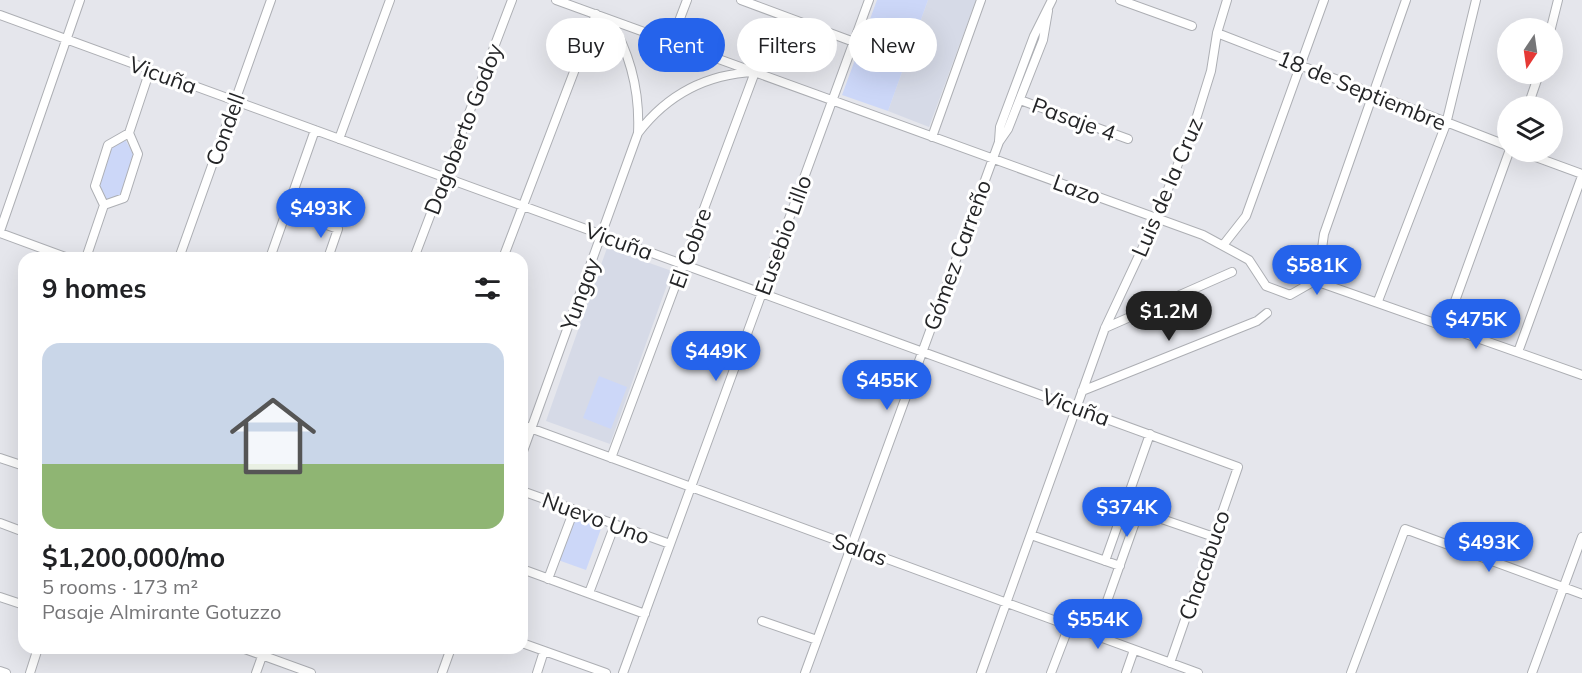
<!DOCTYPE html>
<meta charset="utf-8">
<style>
:root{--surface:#fff;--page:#f6f6f6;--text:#202124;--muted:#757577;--line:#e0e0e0;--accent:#2563eb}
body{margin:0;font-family:Mulish,sans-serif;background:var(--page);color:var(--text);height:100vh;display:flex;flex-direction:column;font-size:22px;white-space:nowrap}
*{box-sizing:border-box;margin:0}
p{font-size:20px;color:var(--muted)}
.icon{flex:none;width:33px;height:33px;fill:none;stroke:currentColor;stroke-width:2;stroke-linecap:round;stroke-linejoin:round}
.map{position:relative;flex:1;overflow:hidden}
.sheet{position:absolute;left:18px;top:252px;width:510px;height:402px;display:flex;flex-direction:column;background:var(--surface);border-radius:18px;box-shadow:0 6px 24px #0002}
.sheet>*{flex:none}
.top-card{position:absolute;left:546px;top:18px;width:570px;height:54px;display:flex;gap:12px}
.needle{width:39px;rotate:193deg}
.fabs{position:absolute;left:1497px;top:18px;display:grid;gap:12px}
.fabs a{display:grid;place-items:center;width:66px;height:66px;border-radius:50%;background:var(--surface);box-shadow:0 6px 24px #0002;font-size:30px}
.price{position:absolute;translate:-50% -51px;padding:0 14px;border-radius:21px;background:var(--accent);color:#fff;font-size:20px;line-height:39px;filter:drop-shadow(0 2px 3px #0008)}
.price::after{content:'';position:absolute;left:50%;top:36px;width:18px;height:14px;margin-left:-9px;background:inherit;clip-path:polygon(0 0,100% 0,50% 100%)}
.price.active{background:#222;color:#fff}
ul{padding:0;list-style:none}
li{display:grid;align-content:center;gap:12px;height:318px;padding:0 24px}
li+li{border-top:2px solid var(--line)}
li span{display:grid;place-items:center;height:186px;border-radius:18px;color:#555}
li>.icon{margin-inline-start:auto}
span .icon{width:108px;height:108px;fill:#fffc;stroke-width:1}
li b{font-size:26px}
h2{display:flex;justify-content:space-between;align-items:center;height:72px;padding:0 24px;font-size:26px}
.pill{padding:0 21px;border-radius:27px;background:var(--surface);box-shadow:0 6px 24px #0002;font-size:21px;line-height:54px}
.pill.active{background:var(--accent);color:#fff}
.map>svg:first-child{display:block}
.built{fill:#d6dae7}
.green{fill:#ccd7f8}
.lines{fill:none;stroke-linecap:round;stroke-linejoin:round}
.minor-casing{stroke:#adafb4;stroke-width:10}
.minor{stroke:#fff;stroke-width:8}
.labels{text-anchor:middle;stroke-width:6;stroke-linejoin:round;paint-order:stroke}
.street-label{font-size:22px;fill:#242527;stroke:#fff}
</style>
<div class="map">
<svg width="1582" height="673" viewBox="0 0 1582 673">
<rect width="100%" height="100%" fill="#e5e6ec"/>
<path class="built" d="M 928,0 L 976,0 L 929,127 L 888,111 Z
M 607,248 L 672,271 L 610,444 L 546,421 Z"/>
<path class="green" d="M 877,0 L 928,0 L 888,111 L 842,95 Z
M 125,139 L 135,157 L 121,195 L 105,200 L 99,187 L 111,146 Z
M 599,376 L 627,387 L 611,429 L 583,418 Z
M 574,516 L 602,526 L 586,570 L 558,560 Z"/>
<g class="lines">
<defs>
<path id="minor" d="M 556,0 L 1203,235 L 1249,260 L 1266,286 L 1290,295 L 1311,283 L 1321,283 L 1582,375
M 741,0 L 854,42
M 1120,0 L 1192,26
M 0,15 L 1238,467 L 1170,663
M 610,20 C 631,55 640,91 638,133
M 1551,28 L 1558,0
M 1217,33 L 1508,146
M 671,42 L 687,0
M 1020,100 L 1128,139
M 1528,106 L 1539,74
M 932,137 L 981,0
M 339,139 L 390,0
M 999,141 L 1000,127 L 1034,36 L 1052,0
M 1522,152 L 1582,174
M 104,205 L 124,198 L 138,154 L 129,133 L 150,70
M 287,211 L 338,229 L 328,258
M 0,231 L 80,0
M 0,233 L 68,258
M 1224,244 L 1246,216 L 1324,0
M 86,258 L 104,205 L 95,186 L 108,145 L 129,133
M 179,258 L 271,0
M 270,258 L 315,130
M 414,258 L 512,0
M 503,258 L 596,14
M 1311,283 L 1320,263 L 1324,234 L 1406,0
M 1378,301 L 1446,124 L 1476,0
M 1446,326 L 1509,152
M 1105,328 L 1232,272
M 1518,352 L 1582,176
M 1082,391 L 1257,321 L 1267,313
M 522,425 L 1198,673
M 522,454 L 638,133 C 667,95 707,74 755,72 L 611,458
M 0,458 L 24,466
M 522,491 L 670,544
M 1124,506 L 1214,537
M 0,523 L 24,532
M 1031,535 L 1120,566
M 1105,561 L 1150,434
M 522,569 L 645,614
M 548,579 L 574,510
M 589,593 L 615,524
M 0,597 L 24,605
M 762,621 L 817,640
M 1095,635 L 1139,511
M 522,643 L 606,673
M 242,648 L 311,673
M 0,671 L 6,673
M 30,673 L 38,648
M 256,673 L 265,648
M 442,673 L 451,648
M 537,673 L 544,651
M 623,673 L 869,0
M 805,673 L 999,142 L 1008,129 L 1043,40 L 1048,11
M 981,673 L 1105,328 L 1157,217 L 1197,116 L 1211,71 L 1217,33 L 1227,0
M 1051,673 L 1069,626
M 1126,673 L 1134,650
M 1351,673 L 1405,529 L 1582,594
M 1532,673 L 1582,537"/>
</defs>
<use href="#minor" class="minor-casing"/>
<use href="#minor" class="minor"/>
</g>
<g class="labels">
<g class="street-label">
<text transform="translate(163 75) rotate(20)" y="8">Vicuña</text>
<text transform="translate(1362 90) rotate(22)" y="8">18 de Septiembre</text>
<text transform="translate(1074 119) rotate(20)" y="8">Pasaje 4</text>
<text transform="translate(225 129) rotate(-70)" y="8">Condell</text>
<text transform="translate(463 129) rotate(-69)" y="8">Dagoberto Godoy</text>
<text transform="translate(1167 187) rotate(-67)" y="8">Luis de la Cruz</text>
<text transform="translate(1077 189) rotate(20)" y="8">Lazo</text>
<text transform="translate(783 235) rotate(-70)" y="8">Eusebio Lillo</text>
<text transform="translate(619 241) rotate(20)" y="8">Vicuña</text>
<text transform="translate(690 248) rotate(-70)" y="8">El Cobre</text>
<text transform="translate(957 255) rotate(-70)" y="8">Gómez Carreño</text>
<text transform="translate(580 294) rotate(-70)" y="8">Yungay</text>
<text transform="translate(1076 407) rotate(20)" y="8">Vicuña</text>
<text transform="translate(596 518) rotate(20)" y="8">Nuevo Uno</text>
<text transform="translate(860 549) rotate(20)" y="8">Salas</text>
<text transform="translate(1204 565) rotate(-71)" y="8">Chacabuco</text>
</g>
</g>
</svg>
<div class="fabs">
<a><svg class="needle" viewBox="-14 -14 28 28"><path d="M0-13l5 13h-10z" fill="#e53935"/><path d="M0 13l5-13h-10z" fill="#757577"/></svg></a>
<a><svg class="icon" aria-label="layers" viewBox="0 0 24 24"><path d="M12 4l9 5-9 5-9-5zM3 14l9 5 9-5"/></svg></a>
</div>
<b class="price" style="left:321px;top:239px">$493K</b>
<b class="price" style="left:1317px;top:296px">$581K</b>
<b class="price active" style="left:1169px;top:342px">$1.2M</b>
<b class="price" style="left:1476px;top:350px">$475K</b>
<b class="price" style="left:716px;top:382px">$449K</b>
<b class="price" style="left:887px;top:411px">$455K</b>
<b class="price" style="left:1127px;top:538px">$374K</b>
<b class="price" style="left:1489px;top:573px">$493K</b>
<b class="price" style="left:1098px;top:650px">$554K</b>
<div class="top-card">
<a class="pill">Buy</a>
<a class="pill active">Rent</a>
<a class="pill">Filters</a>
<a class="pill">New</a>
</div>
<section class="sheet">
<h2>9 homes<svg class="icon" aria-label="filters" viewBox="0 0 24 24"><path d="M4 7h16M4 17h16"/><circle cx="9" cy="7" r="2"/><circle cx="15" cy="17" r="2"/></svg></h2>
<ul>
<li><span style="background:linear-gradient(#c9d6e8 65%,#8fb573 0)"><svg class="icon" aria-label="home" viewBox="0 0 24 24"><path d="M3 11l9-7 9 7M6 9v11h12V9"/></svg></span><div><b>$1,200,000/mo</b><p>5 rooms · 173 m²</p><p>Pasaje Almirante Gotuzzo</p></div></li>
</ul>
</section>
</div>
